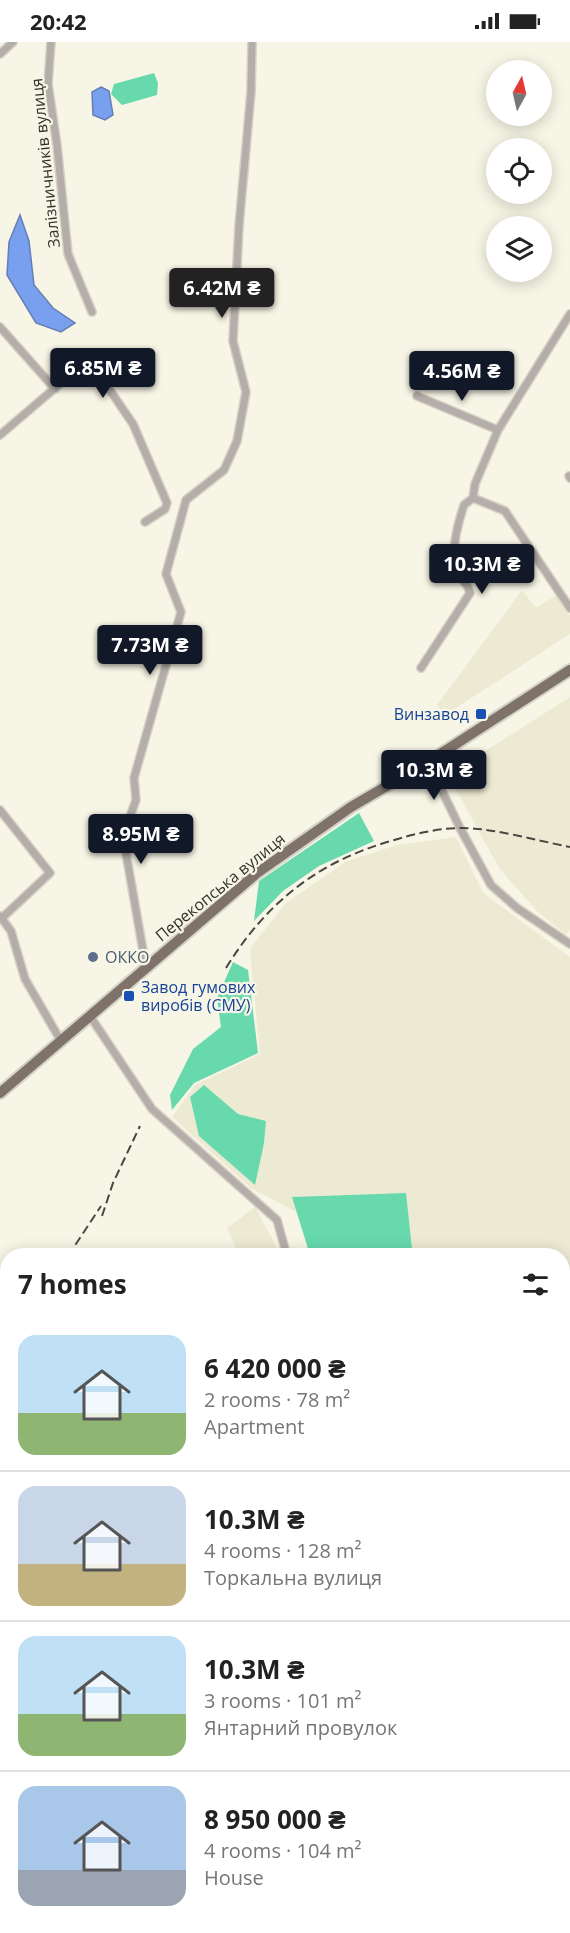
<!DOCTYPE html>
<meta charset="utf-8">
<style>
:root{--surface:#fff;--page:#f2f2f2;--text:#222;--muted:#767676;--line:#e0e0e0;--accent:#111827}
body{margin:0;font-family:"Open Sans",sans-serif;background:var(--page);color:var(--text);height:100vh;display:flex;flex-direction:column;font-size:22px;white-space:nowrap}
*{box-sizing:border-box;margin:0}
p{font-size:20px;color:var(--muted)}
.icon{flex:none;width:33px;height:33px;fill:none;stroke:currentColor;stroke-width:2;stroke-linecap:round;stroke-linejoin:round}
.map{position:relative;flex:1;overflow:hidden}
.panel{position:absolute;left:0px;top:1206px;width:570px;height:686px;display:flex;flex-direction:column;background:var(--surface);border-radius:24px 24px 0 0;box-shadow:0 3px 15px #0003}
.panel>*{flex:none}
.needle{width:39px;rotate:8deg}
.buttons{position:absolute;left:486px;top:18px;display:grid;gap:12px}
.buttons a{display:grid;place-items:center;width:66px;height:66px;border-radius:50%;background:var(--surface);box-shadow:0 3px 15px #0003;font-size:30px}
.price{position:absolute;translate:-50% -51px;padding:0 14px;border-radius:6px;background:var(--accent);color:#fff;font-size:20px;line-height:39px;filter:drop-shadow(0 2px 3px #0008)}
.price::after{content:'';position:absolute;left:50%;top:36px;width:18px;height:14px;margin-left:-9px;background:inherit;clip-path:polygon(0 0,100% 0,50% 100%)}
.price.active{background:#222;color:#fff}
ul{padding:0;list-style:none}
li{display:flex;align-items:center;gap:18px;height:150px;padding:0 18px}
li+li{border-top:2px solid var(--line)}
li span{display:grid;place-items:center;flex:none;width:168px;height:120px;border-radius:18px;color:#555}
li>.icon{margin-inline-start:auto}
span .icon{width:72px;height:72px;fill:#fffc;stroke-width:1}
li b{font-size:26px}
h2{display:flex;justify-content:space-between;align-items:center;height:72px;padding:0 18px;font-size:26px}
.status{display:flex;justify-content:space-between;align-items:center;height:42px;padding:0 30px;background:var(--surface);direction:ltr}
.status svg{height:16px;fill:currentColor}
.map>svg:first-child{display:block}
.built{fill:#edead3}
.forest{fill:#67d9ac}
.water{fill:#79a0ef;stroke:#647fb4;stroke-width:1.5}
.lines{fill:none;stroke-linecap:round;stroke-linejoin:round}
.minor-casing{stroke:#d4d2c4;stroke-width:10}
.primary-casing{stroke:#d4d2c4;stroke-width:14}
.minor{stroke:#b4ada9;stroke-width:7}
.primary{stroke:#7e726b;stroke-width:10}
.rail{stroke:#484740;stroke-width:2;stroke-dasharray:9 4.5;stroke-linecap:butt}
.transit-dot{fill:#1a4fb4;stroke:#f7f5e5;stroke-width:2}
.service-dot{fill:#5c6f8a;stroke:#f7f5e5;stroke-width:2}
.labels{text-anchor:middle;stroke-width:4.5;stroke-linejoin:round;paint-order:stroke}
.street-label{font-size:16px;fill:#33322c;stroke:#f7f5e5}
.transit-label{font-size:16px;fill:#164399;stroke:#f7f5e5;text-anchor:end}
.service-label{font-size:16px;fill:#4e5e75;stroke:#f7f5e5;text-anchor:start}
</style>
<div class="status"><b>20:42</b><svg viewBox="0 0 49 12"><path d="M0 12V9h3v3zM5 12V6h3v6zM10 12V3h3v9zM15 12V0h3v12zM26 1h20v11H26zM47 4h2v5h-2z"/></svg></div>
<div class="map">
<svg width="570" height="1891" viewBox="0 0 570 1891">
<rect width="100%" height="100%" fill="#f7f5e5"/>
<path class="built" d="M 522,548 L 536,566 L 557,553 L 570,573 L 570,592 L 445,673 L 437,663 Z
M 570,655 L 570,888 L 566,893 L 538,870 L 499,826 L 448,733 Z
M 456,795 L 483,851 L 570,915 L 570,1372 L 563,1376 L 562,1214 L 317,1213 L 300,1172 L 251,1146 L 172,1075 L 195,1043 L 260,1012 L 250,910 L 251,905 L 285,862 L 345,820 L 397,803 Z
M 255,1165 L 281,1213 L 239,1213 L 227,1186 Z
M 570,1377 L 570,1683 L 562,1674 L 562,1380 Z
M 563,1732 L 570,1732 L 570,1823 L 563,1824 Z"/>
<path class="forest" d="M 154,31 L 158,41 L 157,53 L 122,63 L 111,52 L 114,42 Z
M 359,771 L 374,799 L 319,824 L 283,849 L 254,879 L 259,839 Z
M 233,920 L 248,928 L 258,1011 L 194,1041 L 172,1068 L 170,1053 L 193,1007 L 221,985 L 217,956 Z
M 204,1043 L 238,1072 L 266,1079 L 264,1101 L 255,1143 L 199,1094 L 190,1055 Z
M 406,1151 L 412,1207 L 420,1213 L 310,1213 L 292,1155 Z"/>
<path class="water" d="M 101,45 L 109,49 L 113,73 L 105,78 L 93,73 L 92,50 Z
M 20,173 L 29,199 L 34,243 L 53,266 L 75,281 L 61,290 L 36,281 L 7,233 L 9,200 Z
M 7,1709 L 8,1884 L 23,1884 L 22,1891 L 0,1891 L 0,1718 Z
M 570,1824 L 570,1891 L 217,1891 L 226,1884 L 562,1884 L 563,1826 Z"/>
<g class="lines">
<defs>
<path id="minor" d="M 51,0 L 48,42 L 57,103 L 68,212 L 92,270
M 0,12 L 13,0
M 0,285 L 55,347
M 417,354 L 498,388
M 0,393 L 82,323 L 92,322 L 133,382 L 167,461 L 165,467 L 145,480
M 569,434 L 570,436
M 473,456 L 505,469 L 570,566
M 421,626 L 470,551 C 468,541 463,540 458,531 C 449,514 458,481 464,463 L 473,456 L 475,442 L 498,388 L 570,272
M 428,720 L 460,786 L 491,843 L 517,866 L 570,902
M 0,768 L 50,831 L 2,876
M 0,874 L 11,889 L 25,937 L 61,999
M 144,914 L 123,794 L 136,758 L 134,736 L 181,570 L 166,532 L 186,458 L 224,428 L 237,399 L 246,350 L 233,299 L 239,184 L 251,50 L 252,0
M 90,974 L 152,1067 L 277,1178 L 287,1214
M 0,1338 L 8,1321
M 0,1630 L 8,1621"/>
<path id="primary" d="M 0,1051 L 257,831 L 351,765 L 428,720 L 570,628"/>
</defs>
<use href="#minor" class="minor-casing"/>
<use href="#primary" class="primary-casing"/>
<use href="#minor" class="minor"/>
<use href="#primary" class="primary"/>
<path class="rail" d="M 226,926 C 266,861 317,820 391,799 C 414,792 438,786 462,786 C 493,786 539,799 570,805
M 102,1174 L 113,1141 L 140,1084
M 68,1214 L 101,1164"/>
</g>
<g class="transit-dot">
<rect x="475" y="666" width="12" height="12" rx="3"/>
<rect x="123" y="948" width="12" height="12" rx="3"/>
</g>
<circle class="service-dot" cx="93" cy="915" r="6"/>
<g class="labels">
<g class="street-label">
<text transform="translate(45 121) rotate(-96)" y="6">Залізничників вулиця</text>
<text transform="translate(220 845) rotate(-39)" y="6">Перекопська вулиця</text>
</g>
<g class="transit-label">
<text x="469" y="678">Винзавод</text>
<text x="141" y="951" text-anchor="start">Завод гумових<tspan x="141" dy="18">виробів (СМУ)</tspan></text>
</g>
<g class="service-label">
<text x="105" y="921">ОККО</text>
</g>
</g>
</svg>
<div class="buttons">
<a><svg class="needle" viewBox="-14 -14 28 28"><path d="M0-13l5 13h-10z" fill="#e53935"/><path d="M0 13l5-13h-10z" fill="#767676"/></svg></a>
<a><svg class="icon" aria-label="locate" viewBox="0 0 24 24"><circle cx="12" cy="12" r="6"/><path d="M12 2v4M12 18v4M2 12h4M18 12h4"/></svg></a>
<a><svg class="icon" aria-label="layers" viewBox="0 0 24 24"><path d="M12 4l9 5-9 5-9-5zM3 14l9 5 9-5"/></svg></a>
</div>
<b class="price active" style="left:222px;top:277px">6.42M ₴</b>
<b class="price" style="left:103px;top:357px">6.85M ₴</b>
<b class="price" style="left:462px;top:360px">4.56M ₴</b>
<b class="price" style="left:482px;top:553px">10.3M ₴</b>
<b class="price" style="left:150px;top:634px">7.73M ₴</b>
<b class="price" style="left:434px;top:759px">10.3M ₴</b>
<b class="price" style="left:141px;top:823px">8.95M ₴</b>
<section class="panel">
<h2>7 homes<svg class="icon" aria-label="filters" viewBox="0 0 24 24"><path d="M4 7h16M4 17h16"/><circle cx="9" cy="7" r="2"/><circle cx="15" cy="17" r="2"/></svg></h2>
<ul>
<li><span style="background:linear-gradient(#bfe0f5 65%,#8fb573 0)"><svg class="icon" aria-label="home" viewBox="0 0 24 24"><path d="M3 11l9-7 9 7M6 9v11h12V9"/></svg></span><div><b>6 420 000 ₴</b><p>2 rooms · 78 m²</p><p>Apartment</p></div></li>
<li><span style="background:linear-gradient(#c9d6e8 65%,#c2b280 0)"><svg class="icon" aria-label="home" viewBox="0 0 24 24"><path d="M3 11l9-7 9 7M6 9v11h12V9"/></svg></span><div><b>10.3M ₴</b><p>4 rooms · 128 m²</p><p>Торкальна вулиця</p></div></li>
<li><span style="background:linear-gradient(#bfe0f5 65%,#8fb573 0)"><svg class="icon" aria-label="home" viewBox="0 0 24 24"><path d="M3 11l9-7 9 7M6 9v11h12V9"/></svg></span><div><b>10.3M ₴</b><p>3 rooms · 101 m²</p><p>Янтарний провулок</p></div></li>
<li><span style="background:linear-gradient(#a9c7e8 70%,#9aa5b1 0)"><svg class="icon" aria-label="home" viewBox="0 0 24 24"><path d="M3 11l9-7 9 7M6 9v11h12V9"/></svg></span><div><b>8 950 000 ₴</b><p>4 rooms · 104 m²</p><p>House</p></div></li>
</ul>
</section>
</div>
